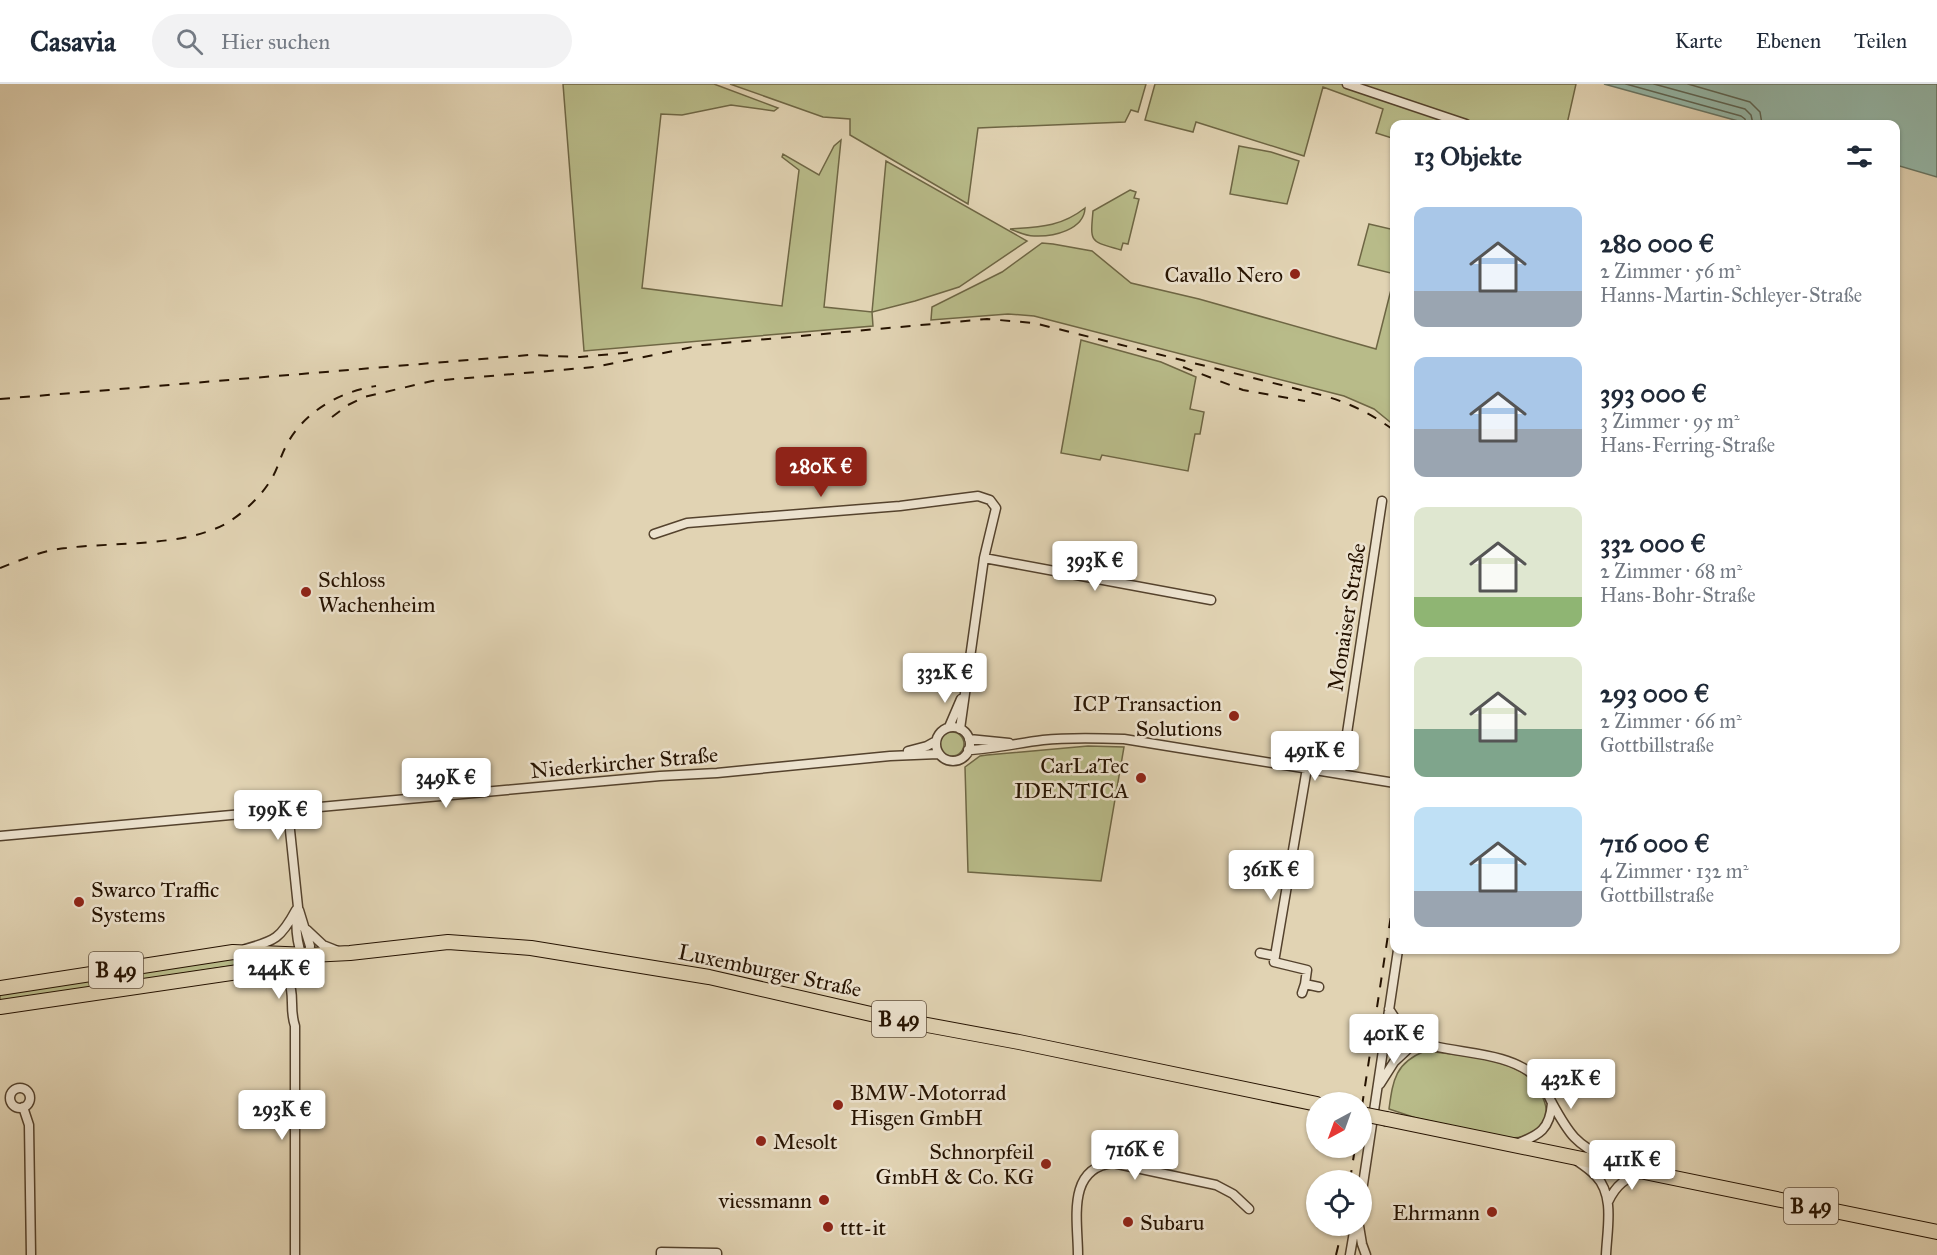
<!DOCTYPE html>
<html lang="de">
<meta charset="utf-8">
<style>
:root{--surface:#fff;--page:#f2f2f3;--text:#1f2937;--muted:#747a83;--line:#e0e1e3;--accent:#8f2418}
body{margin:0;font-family:"IM FELL Great Primer",serif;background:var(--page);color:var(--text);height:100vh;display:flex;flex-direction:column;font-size:22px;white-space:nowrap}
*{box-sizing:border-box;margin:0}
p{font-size:20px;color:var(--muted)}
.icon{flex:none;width:33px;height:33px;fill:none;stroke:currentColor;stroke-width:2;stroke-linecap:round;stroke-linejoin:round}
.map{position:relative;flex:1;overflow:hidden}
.details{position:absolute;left:1390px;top:36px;width:510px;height:834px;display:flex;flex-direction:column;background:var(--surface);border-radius:12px;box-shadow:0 2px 4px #0004}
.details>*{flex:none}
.needle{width:39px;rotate:221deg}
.fabs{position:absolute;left:1306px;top:1008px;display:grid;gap:12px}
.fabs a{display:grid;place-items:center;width:66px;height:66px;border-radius:50%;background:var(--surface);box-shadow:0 2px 4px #0004;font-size:30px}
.price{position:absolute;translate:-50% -51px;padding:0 14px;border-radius:6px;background:#fff;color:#222;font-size:20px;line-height:39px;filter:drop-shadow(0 2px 3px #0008)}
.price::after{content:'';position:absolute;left:50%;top:36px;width:18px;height:14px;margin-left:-9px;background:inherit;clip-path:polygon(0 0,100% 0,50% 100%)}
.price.active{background:var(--accent);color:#fff}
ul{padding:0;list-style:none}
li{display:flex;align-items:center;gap:18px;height:150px;padding:0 24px}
li span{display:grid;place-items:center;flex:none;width:168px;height:120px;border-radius:12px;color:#555}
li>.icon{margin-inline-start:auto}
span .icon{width:72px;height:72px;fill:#fffc;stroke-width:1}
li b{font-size:26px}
h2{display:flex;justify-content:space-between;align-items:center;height:72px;padding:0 24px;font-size:26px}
header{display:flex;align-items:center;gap:36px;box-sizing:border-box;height:84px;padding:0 30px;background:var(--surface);border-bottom:2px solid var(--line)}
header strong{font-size:28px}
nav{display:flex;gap:33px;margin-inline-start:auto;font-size:21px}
.search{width:420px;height:54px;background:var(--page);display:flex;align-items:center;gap:15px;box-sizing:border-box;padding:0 21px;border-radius:33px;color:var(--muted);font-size:22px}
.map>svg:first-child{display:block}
.green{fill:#b8bb89;stroke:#6e6644;stroke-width:1.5}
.water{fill:#95b8a9;stroke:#687665;stroke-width:1.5}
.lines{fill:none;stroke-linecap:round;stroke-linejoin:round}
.shore{stroke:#5d6554;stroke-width:1.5}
.minor-casing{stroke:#54422d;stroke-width:11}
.primary-casing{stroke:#251200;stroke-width:16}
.minor{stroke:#ece2ce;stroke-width:8}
.primary{stroke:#e1d3b3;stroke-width:14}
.rail{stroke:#251200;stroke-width:2;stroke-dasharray:10 10;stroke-linecap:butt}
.primary-bridge-casing{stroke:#251200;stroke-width:16;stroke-linecap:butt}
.primary-bridge{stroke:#e1d3b3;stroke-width:14}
.poi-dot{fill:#8f2418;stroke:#ece2ce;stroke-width:2}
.labels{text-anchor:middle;stroke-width:5;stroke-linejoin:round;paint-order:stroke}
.shield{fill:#ece2ce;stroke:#61503e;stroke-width:1.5}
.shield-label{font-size:21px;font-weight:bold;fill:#251200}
.poi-label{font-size:22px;fill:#251200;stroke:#ece2ce;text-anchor:end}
.street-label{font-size:22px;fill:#251200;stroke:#ece2ce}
</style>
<header>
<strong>Casavia</strong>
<div class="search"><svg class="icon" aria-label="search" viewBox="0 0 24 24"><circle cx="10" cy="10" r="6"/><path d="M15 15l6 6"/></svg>Hier suchen</div>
<nav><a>Karte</a><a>Ebenen</a><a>Teilen</a></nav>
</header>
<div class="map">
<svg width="1937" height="1171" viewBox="0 0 1937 1171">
<rect width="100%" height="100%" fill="#e1d3b3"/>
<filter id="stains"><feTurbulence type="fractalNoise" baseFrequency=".00333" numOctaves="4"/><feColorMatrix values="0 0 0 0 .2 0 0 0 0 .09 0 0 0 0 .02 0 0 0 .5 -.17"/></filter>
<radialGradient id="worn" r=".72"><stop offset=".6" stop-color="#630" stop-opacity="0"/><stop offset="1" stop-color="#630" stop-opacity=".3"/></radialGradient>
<path class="green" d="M 563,0 L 714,0 L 778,24 L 774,27 L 731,21 L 682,31 L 661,30 L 642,204 L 782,222 L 799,86 L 782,73 L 783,70 L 819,91 L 834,62 L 841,56 L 824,223 L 872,228 L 886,77 L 1027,157 L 959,203 L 915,217 L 872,228 L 873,242 L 584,267 Z
M 730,0 L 1146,0 L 1138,28 L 1131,26 L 1125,38 L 978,44 L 968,120 L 850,51 L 850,35 L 823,33 Z
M 1155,0 L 1576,0 L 1567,40 L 1395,40 L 1395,55 L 1376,49 L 1383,25 L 1323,3 L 1304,72 L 1196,38 L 1193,48 L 1145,36 Z
M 1239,62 L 1271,68 L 1299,77 L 1287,120 L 1230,110 Z
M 1130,106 L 1136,108 L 1134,114 L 1139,115 L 1128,160 L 1123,159 L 1121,166 C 1090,157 1090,160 1093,127 Z
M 1085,124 C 1084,146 1053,153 1034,152 C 1026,152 1018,148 1010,145 C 1039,143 1061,143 1085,124 Z
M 1369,140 L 1395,146 L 1395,342 L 1374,325 L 1344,312 L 1034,232 L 1008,230 L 931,236 L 932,223 L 1002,188 L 1042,159 L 1053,160 L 1092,167 L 1131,199 L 1199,215 L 1376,265 L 1395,190 L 1358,181 Z
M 1081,256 L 1161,278 L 1196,293 L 1190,325 L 1204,328 L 1200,350 L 1195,350 L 1188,387 L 1102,371 L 1100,376 L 1061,369 Z
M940 660a12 12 0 1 1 24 0a12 12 0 1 1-24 0Z
M 1088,662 L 1124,663 L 1101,797 L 968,788 L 965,683 L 980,672 L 987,671 Z
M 244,872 L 282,874 L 0,918 L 0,909 Z
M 1425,967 C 1452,970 1500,974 1523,989 C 1533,995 1538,1004 1543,1014 C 1555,1042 1532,1055 1507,1054 L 1416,1034 L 1389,1025 C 1393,996 1395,979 1425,967 Z"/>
<path class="water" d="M 1604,0 L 1937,0 L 1937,93 L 1896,81 L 1896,40 L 1749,40 Z"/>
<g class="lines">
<path class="shore" d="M 1626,0 L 1741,32 L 1745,35 L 1746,40
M 1654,0 L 1745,25 L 1751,31 L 1753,40
M 1688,0 L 1750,18 L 1760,28 L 1762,40"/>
<defs>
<path id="minor" d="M 1347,0 L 1466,40
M 654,450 L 687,439 L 900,422 L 978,412 L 990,416 L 996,424 L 984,474 L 960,645
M 984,474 L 1211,516
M936 660a17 17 0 1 1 34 0a17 17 0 1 1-34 0Z
M 949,643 L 961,615
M 969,655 L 1009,659
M 968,666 C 994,665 1018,659 1043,656 C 1070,653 1097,654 1124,655 L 1395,699
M 908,667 L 927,662 L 936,657
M 1307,684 L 1274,878 L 1307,886 L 1305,900 L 1319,903
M 1341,689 L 1382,417
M 288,727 L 298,823 C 295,839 297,858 302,873
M 0,752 L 660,692 L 717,689 L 890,672 L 938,670
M 299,826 L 310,862 L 309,874
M 307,846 L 323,861 L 338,867
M 245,865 C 275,857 281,854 296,826
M 1260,869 L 1275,872
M 267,886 C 304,895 286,916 295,942 L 295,1171
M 1302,909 L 1305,900
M 1389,925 L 1400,942 L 1411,952
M 1385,953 C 1402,946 1418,957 1434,962 C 1466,970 1508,969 1535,992 C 1544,1000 1547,1009 1552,1019 C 1569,1050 1576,1061 1609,1076
M 1385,953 C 1399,965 1413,963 1430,961
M 1380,1000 L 1394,978 L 1409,964
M10 1014a10 10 0 1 1 20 0a10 10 0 1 1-20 0Z
M 23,1023 L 29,1041 L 31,1171
M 1516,1060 C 1540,1051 1550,1045 1552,1019
M 1577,1077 C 1583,1081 1590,1086 1596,1092 C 1615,1112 1607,1145 1606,1171
M 1362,1107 L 1398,866
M 1608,1118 C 1616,1101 1626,1093 1643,1089
M 1359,1142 L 1362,1160 L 1366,1171
M 661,1171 L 661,1168 L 717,1169 L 717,1171
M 1078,1171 C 1078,1137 1066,1084 1113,1079 L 1216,1101 L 1233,1110 L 1249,1125
M 1350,1171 L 1355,1142"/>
<path id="primary" d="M 0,904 L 233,868 L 310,871 L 350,869 L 448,858 L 531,864 L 709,893 L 884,933 L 1019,958 L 1317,1020
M 0,923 L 313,877
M 1387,1035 L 1937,1148"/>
</defs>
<use href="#minor" class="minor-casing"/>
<use href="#primary" class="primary-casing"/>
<use href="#minor" class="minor"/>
<use href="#primary" class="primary"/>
<path class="rail" d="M 1183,283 L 1243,306 L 1305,317
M 0,315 L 529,271 L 580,273 L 634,268
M 332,333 L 348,321 L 364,313 L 432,297 L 595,283 L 702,261 L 987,235 L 1034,239 L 1325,312 C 1352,320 1373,331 1395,347
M 0,484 C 21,476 43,466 66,464 C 114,458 185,463 227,439 C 245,428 262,411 272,394 C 278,384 280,374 285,364 C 302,329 338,308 376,302
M 1362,1022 L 1395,805
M 1350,1096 L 1355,1064
M 1336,1171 L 1343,1142"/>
<defs>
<path id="primary-bridge" d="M 1362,1030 L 1387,1035"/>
</defs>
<use href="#primary-bridge" class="primary-bridge-casing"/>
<use href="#primary-bridge" class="primary-bridge"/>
</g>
<g class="poi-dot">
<circle cx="1295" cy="190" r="6"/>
<circle cx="306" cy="508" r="6"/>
<circle cx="1234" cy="632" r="6"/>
<circle cx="1141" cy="694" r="6"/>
<circle cx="79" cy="818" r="6"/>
<circle cx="838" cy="1021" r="6"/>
<circle cx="761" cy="1057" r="6"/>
<circle cx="1046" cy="1080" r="6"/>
<circle cx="824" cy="1116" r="6"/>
<circle cx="1492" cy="1128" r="6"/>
<circle cx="1128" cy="1138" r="6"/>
<circle cx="828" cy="1143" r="6"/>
</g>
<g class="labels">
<g class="shield">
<rect x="89" y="868" width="54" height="36" rx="4.5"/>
<rect x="872" y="917" width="54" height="36" rx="4.5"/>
<rect x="1784" y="1104" width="54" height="36" rx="4.5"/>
</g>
<g class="shield-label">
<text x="116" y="893">B 49</text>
<text x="899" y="942">B 49</text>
<text x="1811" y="1129">B 49</text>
</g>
<g class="poi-label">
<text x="1283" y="198">Cavallo Nero</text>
<text x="318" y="503" text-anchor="start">Schloss<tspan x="318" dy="25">Wachenheim</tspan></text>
<text x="1222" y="627">ICP Transaction<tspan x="1222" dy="25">Solutions</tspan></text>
<text x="1129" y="689">CarLaTec<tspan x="1129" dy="25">IDENTICA</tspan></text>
<text x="91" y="813" text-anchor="start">Swarco Traffic<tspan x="91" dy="25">Systems</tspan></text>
<text x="850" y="1016" text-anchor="start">BMW-Motorrad<tspan x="850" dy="25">Hisgen GmbH</tspan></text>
<text x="773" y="1065" text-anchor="start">Mesolt</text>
<text x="1034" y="1075">Schnorpfeil<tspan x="1034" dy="25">GmbH &amp; Co. KG</tspan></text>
<text x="812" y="1124">viessmann</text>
<text x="1480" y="1136">Ehrmann</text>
<text x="1140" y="1146" text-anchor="start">Subaru</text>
<text x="840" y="1151" text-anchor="start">ttt-it</text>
</g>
<g class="street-label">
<text transform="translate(1346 533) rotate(-81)" y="8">Monaiser Straße</text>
<text transform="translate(624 678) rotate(-5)" y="8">Niederkircher Straße</text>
<text transform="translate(770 886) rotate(12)" y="8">Luxemburger Straße</text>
</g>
</g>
<rect width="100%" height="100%" filter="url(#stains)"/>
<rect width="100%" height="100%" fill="url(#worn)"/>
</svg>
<div class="fabs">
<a><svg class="needle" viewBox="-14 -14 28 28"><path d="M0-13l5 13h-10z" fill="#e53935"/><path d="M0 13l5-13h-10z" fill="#747a83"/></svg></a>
<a><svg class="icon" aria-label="locate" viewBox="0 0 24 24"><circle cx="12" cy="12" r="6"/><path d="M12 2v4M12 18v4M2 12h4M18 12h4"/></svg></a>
</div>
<b class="price active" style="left:821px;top:414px">280K €</b>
<b class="price" style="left:1095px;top:508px">393K €</b>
<b class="price" style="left:945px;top:620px">332K €</b>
<b class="price" style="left:1315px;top:698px">491K €</b>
<b class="price" style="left:446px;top:725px">349K €</b>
<b class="price" style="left:278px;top:757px">199K €</b>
<b class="price" style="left:1271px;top:817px">361K €</b>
<b class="price" style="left:279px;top:916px">244K €</b>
<b class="price" style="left:1394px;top:981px">401K €</b>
<b class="price" style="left:1571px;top:1026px">432K €</b>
<b class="price" style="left:282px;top:1057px">293K €</b>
<b class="price" style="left:1135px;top:1097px">716K €</b>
<b class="price" style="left:1632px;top:1107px">411K €</b>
<section class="details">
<h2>13 Objekte<svg class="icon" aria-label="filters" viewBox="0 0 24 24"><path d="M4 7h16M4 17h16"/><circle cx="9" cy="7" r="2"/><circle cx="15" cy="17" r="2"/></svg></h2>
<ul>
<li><span style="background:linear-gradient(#a9c7e8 70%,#9aa5b1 0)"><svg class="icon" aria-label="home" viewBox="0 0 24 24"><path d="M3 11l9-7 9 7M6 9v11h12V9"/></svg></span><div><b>280 000 €</b><p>2 Zimmer · 56 m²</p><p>Hanns-Martin-Schleyer-Straße</p></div></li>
<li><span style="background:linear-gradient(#a9c7e8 60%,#9aa5b1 0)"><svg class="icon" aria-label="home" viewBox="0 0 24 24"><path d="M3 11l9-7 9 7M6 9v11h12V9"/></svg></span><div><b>393 000 €</b><p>3 Zimmer · 95 m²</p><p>Hans-Ferring-Straße</p></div></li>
<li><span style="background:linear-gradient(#dfe7d0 75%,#8fb573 0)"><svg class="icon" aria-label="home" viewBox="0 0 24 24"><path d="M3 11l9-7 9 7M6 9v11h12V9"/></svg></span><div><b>332 000 €</b><p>2 Zimmer · 68 m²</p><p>Hans-Bohr-Straße</p></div></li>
<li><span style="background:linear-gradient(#dfe7d0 60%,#7fa58c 0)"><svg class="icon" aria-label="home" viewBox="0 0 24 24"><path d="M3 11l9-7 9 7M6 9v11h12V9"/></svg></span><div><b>293 000 €</b><p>2 Zimmer · 66 m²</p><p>Gottbillstraße</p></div></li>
<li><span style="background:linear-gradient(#bfe0f5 70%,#9aa5b1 0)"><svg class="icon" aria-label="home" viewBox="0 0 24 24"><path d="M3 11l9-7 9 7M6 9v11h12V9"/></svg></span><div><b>716 000 €</b><p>4 Zimmer · 132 m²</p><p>Gottbillstraße</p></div></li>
</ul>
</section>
</div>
